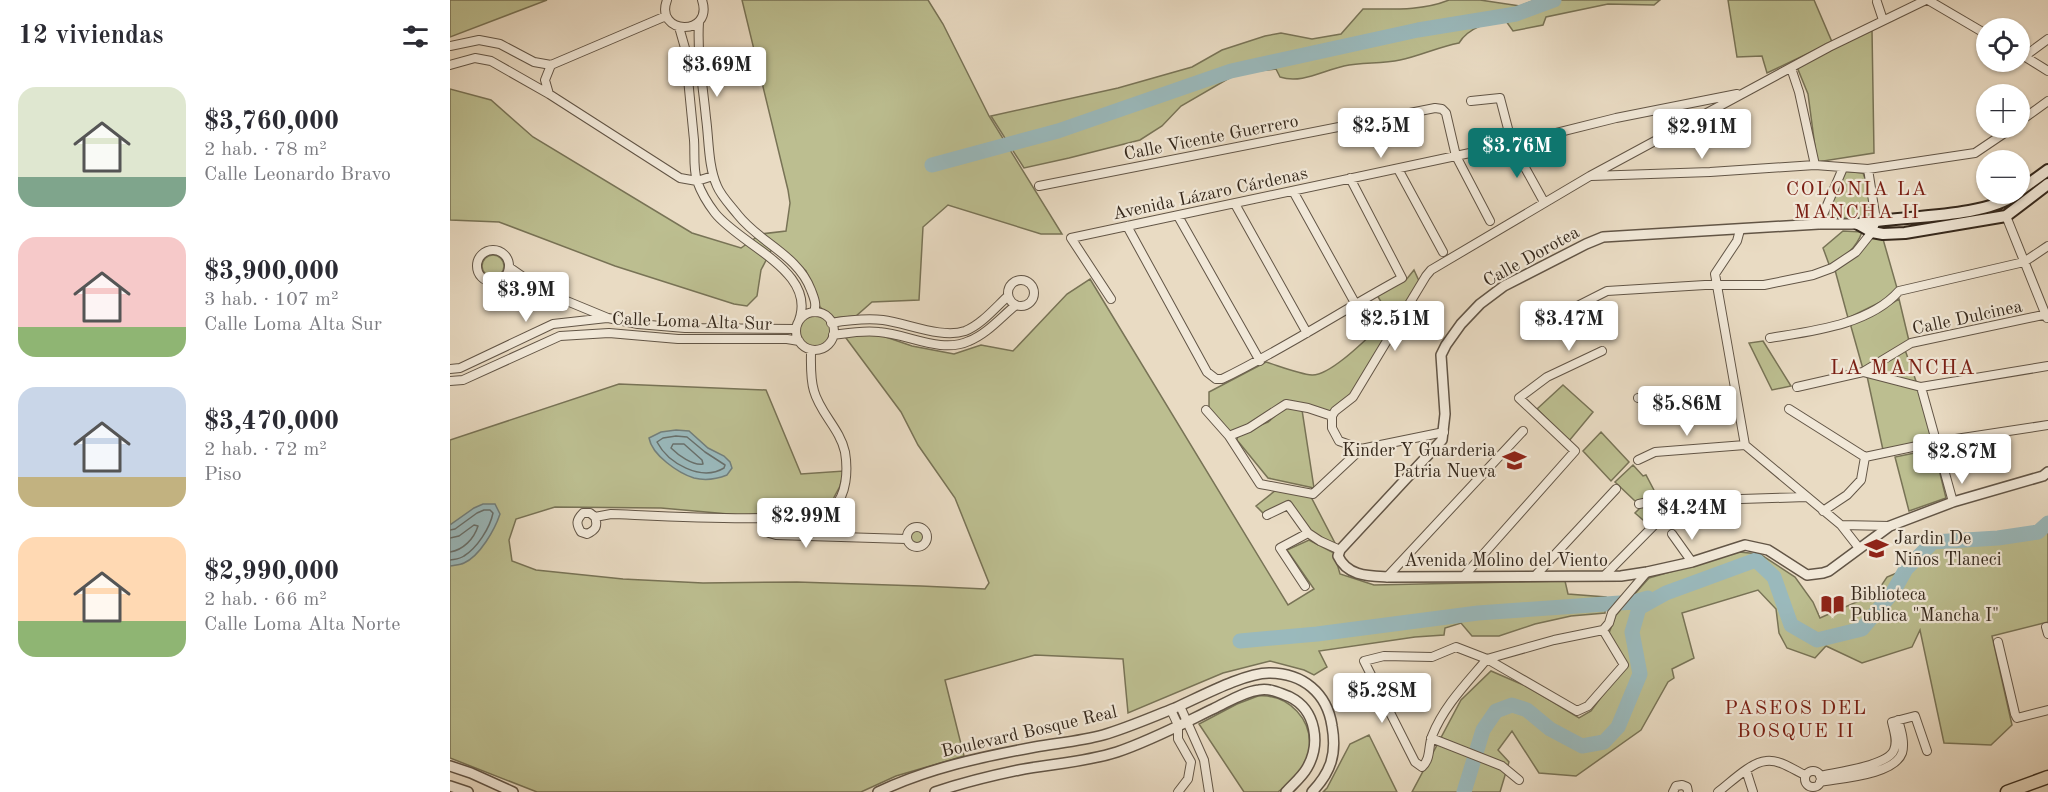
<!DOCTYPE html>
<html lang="es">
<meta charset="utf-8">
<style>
:root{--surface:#fff;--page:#f7f7f7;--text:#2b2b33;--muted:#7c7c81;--accent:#0f766e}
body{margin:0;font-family:"Old Standard TT",serif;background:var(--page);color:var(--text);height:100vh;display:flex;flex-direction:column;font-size:22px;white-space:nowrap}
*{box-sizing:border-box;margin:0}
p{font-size:20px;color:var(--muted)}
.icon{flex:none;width:33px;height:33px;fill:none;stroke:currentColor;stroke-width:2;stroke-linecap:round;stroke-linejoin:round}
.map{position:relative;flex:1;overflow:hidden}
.panel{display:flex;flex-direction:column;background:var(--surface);width:450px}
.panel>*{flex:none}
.buttons{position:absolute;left:1526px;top:18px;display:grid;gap:12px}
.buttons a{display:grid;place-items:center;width:54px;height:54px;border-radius:50%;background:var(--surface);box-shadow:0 2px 4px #0004;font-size:30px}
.price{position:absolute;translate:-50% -51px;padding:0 14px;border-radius:6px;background:#fff;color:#222;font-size:20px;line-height:39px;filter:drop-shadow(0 2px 3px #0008)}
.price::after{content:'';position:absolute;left:50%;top:36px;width:18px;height:14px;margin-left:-9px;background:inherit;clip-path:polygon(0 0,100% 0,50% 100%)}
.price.on{background:var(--accent);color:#fff}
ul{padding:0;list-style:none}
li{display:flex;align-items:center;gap:18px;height:150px;padding:0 18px}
li span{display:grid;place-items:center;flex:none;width:168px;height:120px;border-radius:18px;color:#555}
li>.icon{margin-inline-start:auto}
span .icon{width:72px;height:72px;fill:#fffc;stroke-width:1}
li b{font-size:26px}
h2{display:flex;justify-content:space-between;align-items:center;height:72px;padding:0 18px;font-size:26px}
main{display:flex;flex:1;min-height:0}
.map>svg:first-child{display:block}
.green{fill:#bcbe90;stroke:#787356;stroke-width:1.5}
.water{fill:#9ab9bc;stroke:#727f7c;stroke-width:1.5}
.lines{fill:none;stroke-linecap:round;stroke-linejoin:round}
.shore{stroke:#68706c;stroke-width:1.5}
.river{stroke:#9ab9bc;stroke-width:15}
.minor-casing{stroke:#625546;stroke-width:10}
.tertiary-casing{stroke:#625546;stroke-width:12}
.secondary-casing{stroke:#35281c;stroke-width:14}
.primary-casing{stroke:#35281c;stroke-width:15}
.minor{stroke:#f1e8d8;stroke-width:8}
.tertiary{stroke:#f1e8d8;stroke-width:9}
.secondary{stroke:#f1e8d8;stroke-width:10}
.primary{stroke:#e9dbc3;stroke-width:12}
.labels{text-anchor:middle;stroke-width:4.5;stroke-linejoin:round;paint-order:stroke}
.street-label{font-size:18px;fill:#35281c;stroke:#f1e8d8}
.poi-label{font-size:18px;fill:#35281c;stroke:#f1e8d8;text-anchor:start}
.neighbourhood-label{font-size:20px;letter-spacing:1.5px;fill:#7a1f14;stroke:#f1e8d8}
.quarter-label{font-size:21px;letter-spacing:1.5px;fill:#7a1f14;stroke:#f1e8d8}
</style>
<main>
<section class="panel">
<h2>12 viviendas<svg class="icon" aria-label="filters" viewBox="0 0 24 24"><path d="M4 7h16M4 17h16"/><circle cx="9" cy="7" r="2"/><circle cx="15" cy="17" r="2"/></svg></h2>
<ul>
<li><span style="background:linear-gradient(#dfe7d0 75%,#7fa58c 0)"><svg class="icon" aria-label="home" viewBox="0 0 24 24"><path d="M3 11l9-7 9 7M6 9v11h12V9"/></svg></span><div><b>$3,760,000</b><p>2 hab. · 78 m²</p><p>Calle Leonardo Bravo</p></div></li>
<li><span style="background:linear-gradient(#f6c9c9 75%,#8fb573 0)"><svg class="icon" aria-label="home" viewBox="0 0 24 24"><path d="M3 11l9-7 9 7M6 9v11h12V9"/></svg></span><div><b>$3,900,000</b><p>3 hab. · 107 m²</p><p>Calle Loma Alta Sur</p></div></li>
<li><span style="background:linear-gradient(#c9d6e8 75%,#c2b280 0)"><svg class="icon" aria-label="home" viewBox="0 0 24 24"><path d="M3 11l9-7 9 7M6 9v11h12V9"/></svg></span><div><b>$3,470,000</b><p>2 hab. · 72 m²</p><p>Piso</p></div></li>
<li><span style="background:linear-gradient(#ffd9b3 70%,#8fb573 0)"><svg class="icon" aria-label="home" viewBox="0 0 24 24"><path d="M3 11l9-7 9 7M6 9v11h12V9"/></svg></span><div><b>$2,990,000</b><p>2 hab. · 66 m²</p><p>Calle Loma Alta Norte</p></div></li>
</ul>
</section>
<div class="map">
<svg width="1598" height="792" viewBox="0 0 1598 792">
<rect width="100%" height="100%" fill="#e9dbc3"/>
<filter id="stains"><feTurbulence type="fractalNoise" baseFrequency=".00333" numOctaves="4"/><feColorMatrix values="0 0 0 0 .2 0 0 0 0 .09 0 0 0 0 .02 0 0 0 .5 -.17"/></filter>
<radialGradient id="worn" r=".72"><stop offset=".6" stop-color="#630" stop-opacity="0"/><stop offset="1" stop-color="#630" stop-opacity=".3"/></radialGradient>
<path class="green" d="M 0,0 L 97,0 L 0,37 Z
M 292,0 L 478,0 L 493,24 L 539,116 L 612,234 L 591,234 L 498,205 L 473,227 L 469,300 L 422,302 L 406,316 L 383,318 L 370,307 L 356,271 L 325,243 L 311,270 L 307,296 L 297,306 L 284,304 L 165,266 L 49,222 L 0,220 L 0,89 L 41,100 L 83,137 L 242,233 L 291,248 L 311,234 L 336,231 L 340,203 L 338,190 Z
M 999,0 L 1030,0 L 1070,6 L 1085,0 L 1210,0 L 1204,5 L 1158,4 L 1096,17 L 1093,25 L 1063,31 L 1056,21 C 1039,21 1018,28 1009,43 C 988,47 970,56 950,60 C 931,64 912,62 894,66 C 872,71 851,84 830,77 L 826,69 L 788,73 L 731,106 L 712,126 L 690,140 L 619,158 L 574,168 L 541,116 L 668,88 L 742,67 L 772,50 L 815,36 L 831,33 L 862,39 L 891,34 L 913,9 C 942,9 972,11 999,0 Z
M 1278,0 L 1364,0 L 1382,42 L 1317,73 L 1312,56 L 1287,57 Z
M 1422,30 L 1424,153 L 1367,162 L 1358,94 L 1347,67 Z
M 1394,171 L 1413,173 L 1418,187 L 1420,216 L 1411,219 L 1376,217 Z
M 1393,231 L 1412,232 C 1406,249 1394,257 1380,267 L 1373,248 Z
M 1424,235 L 1433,239 L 1447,288 L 1441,297 L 1398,318 L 1385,270 L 1407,255 Z
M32 266a11 11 0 1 1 22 0a11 11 0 1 1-22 0Z
M 964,270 L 969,281 L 899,397 L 880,413 L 837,401 L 794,427 L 779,433 L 759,409 L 759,392 L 816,362 C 829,366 849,374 862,375 C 882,376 924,331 940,317 L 927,295 L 956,280 Z
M 640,279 L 838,605 L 864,589 L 837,550 L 859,540 L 884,553 L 890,574 L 924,585 L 1115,581 L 1118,594 L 1156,597 L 1155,613 L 1121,616 L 1085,624 L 1049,636 L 1022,636 L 1011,623 L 995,628 L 994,635 L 965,637 L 869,651 L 877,667 L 864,675 L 854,670 L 820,661 L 773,673 L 678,713 L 673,659 L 585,655 L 495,680 L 514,756 L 446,776 L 411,792 L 87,792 L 0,758 L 0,440 L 169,384 L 316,390 L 351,474 L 394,471 L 390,486 L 381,503 L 370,511 L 290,515 L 211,508 L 105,507 L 66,519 L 59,540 L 62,561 L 86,570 L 173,579 L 253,583 L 347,582 L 471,586 L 535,589 L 539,583 L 505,498 L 468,445 L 451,412 L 396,338 L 403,335 L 430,335 L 462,346 L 504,354 L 531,345 L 563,351 L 617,294 Z
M 1449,299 L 1459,341 L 1413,369 L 1400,323 L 1415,319 Z
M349 331a16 16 0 1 1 32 0a16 16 0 1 1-32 0Z
M 1313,341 L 1341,386 L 1322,390 L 1299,343 Z
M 1454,347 L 1467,384 L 1419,371 Z
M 1417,376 L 1469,390 L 1483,439 L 1433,450 Z
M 1113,385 L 1143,412 L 1119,441 L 1087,409 Z
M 836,407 L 852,410 L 864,488 L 818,478 L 787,440 L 788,434 L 818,422 Z
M 1151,432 L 1179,462 L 1161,481 L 1133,451 Z
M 1484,449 L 1496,498 L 1459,511 L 1445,457 Z
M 1183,465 L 1193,476 L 1196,475 L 1207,496 L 1185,501 L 1165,482 Z
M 826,490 L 861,497 L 886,545 L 860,531 L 838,503 L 814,514 L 806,506 Z
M 1208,502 L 1222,504 L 1200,526 L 1185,513 L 1191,507 Z
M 1598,523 L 1598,622 L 1542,636 L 1562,725 L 1541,745 L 1494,743 L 1470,630 L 1462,647 L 1412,663 L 1376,646 L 1365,658 L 1337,648 L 1329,633 L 1326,609 L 1308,590 L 1232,613 L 1244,658 L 1222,669 L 1224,678 L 1218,682 L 1191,730 L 1126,776 L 1089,773 L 1062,731 L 1048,750 L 1059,762 L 1050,792 L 962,792 L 1011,700 L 1041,671 L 1078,687 L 1129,718 L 1141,711 L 1176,664 L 1159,633 L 1166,615 L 1199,578 L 1289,552 L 1310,554 L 1345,577 L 1363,602 L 1370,618 L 1420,596 L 1423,598 L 1437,577 L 1456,569 L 1483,542 L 1548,538 L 1588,532 Z
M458 537a9 9 0 1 1 18 0a9 9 0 1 1-18 0Z
M 808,696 C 839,694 864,720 859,752 C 857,768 839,783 828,792 L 794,792 L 749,724 L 787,704 Z
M 919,735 L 947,792 L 873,792 L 877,788 L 900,744 Z"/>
<path class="water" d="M 226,430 L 239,431 L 258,448 L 274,456 L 280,462 L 282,468 L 277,475 C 267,479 256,481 244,478 C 228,473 202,455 199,438 L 211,432 Z
M 33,504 L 45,504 L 50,514 C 45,529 30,556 14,563 C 10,565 4,565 0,566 L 0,525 L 24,508 Z"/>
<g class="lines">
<path class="shore" d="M 226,436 L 237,437 L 255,452 L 275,465 L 274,468 C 251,482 218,463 207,442 L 213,438 Z
M 223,444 L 234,444 L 252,460 L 253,464 C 243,466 228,455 221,448 Z
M 0,530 L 5,529 L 27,513 L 34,510 L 40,510 L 43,513 C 40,528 27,548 14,556 C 10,559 5,559 0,560
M 0,538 L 9,536 L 24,525 L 28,526 C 24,539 13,550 0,552"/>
<path class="river" d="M 482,165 L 608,131 L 781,71 L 968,30 L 1066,14 L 1104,0
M 790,641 L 867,634 L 1028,613 L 1184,602 L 1198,598
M 1014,792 L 1033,730 L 1046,711 L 1062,705 L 1077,710 L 1100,729 L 1132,746 L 1154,742 L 1168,727 L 1190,674 L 1182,632 L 1189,608 L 1216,593 L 1306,560 L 1324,577 L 1341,625 L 1367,640 L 1412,629 L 1443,592 L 1456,569 L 1483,542 L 1548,538 L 1588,532 L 1598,523"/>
<defs>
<path id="minor" d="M 217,0 C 204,35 264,37 252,0
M 1478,0 L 1536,34
M 1427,2 L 1433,20
M 249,22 C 247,54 253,86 256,118 C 259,139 258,166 267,186 C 271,196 281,206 288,215 C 310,243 348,255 361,290 C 364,298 367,304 364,312
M 229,27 L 235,48 C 238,79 241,109 244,140 C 245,153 243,168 247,181 C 251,192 258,204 265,213 C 291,246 372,273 347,325
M 0,46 L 29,40 L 50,44 L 84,62 L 101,65
M 1569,53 L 1598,71
M 1575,56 L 1598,39
M 0,65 L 25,58 L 41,61 L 99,94 L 230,178 L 247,181 L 263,176
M 101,65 L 216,16
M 1341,68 L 1349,92 L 1365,165
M 99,94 L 95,80 L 101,65
M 1021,101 L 1050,98 L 1062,144 L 1094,202
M 1569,122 L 1598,101
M 948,169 L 993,252
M 1141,176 L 1260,172 L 1365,165 L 1418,169 L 1525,153 L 1562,128
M 589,186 L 985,108 L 992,109 L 996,113 L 1006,156 L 1040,221
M 843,191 L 905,303
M 785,204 L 857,333
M 728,216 L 810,361
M 1556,216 L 1597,318
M 1369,224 L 1393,168
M 677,226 L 757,372 L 766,379 L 772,379 C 834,349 891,311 952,278 L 900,178
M 1290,230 L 1287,241 L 1265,274 L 1295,445 L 1391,525 L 1440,526
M27 266a16 16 0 1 1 32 0a16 16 0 1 1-32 0Z
M 59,267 L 95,292 L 158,318 L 188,324 L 235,328 L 346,329
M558 293a13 13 0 1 1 26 0a13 13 0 1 1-26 0Z
M 661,299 L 621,238 L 1062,144 L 1166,118 L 1287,94
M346 331a19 19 0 1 1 38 0a19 19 0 1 1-38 0Z
M 381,323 C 399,320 415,318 433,320 C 457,323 492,339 515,331 C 531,325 546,307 558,296
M 1076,332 L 1157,291 L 1255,285 L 1314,285 L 1363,275 L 1382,268 L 1406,252 L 1422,232 L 1426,220 L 1418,169
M 383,335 C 398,333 413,330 429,332 C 458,334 491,354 519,341 C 537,334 551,317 566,305
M 1320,338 C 1362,331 1419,325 1449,291 L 1574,262 L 1598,246
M 0,369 L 10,368 L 103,324 L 157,318
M 1413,372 L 1461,343 L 1598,314
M 0,381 L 13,380 L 110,336 L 159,333 L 228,339 L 337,339 L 349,341
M 1347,387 L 1413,372 L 1471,387 L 1598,366
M 1471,387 L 1503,502
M 1188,398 L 1248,397 L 1284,391
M 1339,409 L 1415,457
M 756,410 L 779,436 L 810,484 L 863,494 L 911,449
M 994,432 L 911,449 L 889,441 L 882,428 L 882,416 L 885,411 L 903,397 L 976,276 L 981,270 L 1140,176 L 1379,47 L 1476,0
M 779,436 L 799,428 L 836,404 L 858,408 L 882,416
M 1415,457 L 1486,442 L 1598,425
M 1188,460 L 1205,452 L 1295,445
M 1189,504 L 1207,500 L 1228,501
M 1373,511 L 1397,495 L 1411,480 L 1415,457
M 817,515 L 838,505 L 858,533 L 870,541 L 890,550
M 145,517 C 148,526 146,530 137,534 L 131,532 C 126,524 126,520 133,513 L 140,513 L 145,517 L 161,514 C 196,515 363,526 383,508 C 397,495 398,470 395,452 C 390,429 370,413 364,391 C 360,378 361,364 361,350
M 323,519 L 317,520 L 315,527 L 319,533 L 326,535 L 456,539
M 1391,525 L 1409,548
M457 537a10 10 0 1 1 20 0a10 10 0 1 1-20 0Z
M 1222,534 L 1242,562
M 1014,576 L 1125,451 L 1069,398 L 1097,377 L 1152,351
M 1085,576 L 1166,489
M 1154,576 L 1228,501 L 1356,497
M 937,577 L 1073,431
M 855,586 L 830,548 L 858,533
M 1596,627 L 1598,634
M 1548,642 L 1565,714 L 1567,718 L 1598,710
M 1037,659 C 1016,684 994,706 982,736 C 978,747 981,759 972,767 L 965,762 L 914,661 L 934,656 L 982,657 L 1006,647 L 1037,659 L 1127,711 L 1138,706 L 1174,665 L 1153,630
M 1037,659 L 1104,640 L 1153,630 L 1159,623 L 1162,613 L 1197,572
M 730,706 L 754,760 L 759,792
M 721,710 L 728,725 L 728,739 L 741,762 L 738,779 L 728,792
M 981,738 L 1052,766 L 1069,780
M 1296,770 L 1303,792
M1355 779a8 8 0 1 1 16 0a8 8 0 1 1-16 0Z
M 1370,776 C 1387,772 1438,766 1444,750 C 1448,741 1444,731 1442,722 L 1465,716 L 1477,751
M 1370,782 C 1391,778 1444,775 1452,753 C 1455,743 1451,730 1448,720
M 1223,792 L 1226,786 L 1232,785 L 1237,787 L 1238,792
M 1268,792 C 1280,783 1301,762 1316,761 C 1329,759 1344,770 1355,775"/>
<path id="tertiary" d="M 1408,224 L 1369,224 L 1153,237 L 1136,244 L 1054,286 L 1030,304 L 1011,324 L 996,345 L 991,355 L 995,414 L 992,440 L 890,550 L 888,556 C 897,576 918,576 937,577 L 1171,576 L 1197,572 L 1242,562 L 1295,545 L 1318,550 L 1357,575 L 1373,573 L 1379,571 L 1440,526 L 1503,502 L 1593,476 L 1598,472
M 0,766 L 21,773 L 63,792
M 0,786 L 18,792
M 428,792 C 479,768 531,757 585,747 C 608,743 631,741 653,735 C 677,728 702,717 725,708 C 750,697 794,673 819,673 C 853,673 877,693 882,726 C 887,754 881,772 862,792
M 485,792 C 512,783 540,776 569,770 C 601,764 636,762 667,752 C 700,741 732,724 763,709 C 778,702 793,692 809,690 C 820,688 830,693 840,697 C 866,710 871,744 857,768 C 852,777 842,785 836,792"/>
<path id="secondary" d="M 1569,191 L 1598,170
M 1408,224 L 1422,232 L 1433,234 L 1455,233 L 1556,216 L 1598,184
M 1408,224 C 1452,215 1532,219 1566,194"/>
<path id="primary" d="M 1557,792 L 1598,777"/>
</defs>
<use href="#minor" class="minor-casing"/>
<use href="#tertiary" class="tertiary-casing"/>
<use href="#secondary" class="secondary-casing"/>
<use href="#primary" class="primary-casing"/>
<use href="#minor" class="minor"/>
<use href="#tertiary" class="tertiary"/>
<use href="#secondary" class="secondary"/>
<use href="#primary" class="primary"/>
</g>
<defs>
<symbol id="school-bare" viewBox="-9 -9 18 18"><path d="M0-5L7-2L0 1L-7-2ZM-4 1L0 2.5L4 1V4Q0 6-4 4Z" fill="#8f2418" stroke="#f1e8d8" stroke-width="2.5" paint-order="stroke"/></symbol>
<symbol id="library-bare" viewBox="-9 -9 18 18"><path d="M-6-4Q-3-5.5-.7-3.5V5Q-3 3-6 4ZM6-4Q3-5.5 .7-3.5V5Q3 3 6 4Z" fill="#8f2418" stroke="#f1e8d8" stroke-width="2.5" paint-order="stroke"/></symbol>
</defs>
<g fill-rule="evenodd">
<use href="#school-bare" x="1048" y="444" width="33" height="33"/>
<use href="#school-bare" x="1410" y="532" width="33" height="33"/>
<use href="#library-bare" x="1366" y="588" width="33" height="33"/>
</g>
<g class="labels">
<g class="street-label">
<text transform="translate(761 137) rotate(-11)" y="6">Calle Vicente Guerrero</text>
<text transform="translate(760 193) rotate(-12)" y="6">Avenida Lázaro Cárdenas</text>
<text transform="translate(1081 256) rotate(-29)" y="6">Calle Dorotea</text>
<text transform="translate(1517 317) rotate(-12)" y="6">Calle Dulcinea</text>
<text transform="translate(242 321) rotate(2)" y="6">Calle Loma Alta Sur</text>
<text x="1056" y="566">Avenida Molino del Viento</text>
<text transform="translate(579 731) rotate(-13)" y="6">Boulevard Bosque Real</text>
</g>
<g class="poi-label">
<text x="1046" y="456" text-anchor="end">Kinder Y Guarderia<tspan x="1046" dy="21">Patria Nueva</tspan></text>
<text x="1444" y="544">Jardin De<tspan x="1444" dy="21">Niños Tlaneci</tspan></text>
<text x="1400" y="600">Biblioteca<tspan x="1400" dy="21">Publica "Mancha I"</tspan></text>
</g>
<g class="neighbourhood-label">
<text x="1407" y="195">COLONIA LA<tspan x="1407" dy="23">MANCHA II</tspan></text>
<text x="1346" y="714">PASEOS DEL<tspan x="1346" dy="23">BOSQUE II</tspan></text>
</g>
<g class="quarter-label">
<text x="1453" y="374">LA MANCHA</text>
</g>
</g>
<rect width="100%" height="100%" filter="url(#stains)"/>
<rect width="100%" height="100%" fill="url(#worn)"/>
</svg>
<div class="buttons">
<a><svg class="icon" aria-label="locate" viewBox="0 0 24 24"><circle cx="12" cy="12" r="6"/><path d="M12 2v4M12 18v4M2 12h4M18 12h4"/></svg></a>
<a>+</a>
<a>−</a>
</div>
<b class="price" style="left:267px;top:98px">$3.69M</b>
<b class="price" style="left:931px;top:159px">$2.5M</b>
<b class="price" style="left:1252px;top:160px">$2.91M</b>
<b class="price on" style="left:1067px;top:179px">$3.76M</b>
<b class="price" style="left:76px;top:323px">$3.9M</b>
<b class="price" style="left:945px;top:352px">$2.51M</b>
<b class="price" style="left:1119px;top:352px">$3.47M</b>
<b class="price" style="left:1237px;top:437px">$5.86M</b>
<b class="price" style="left:1512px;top:485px">$2.87M</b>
<b class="price" style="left:1242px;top:541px">$4.24M</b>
<b class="price" style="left:356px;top:549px">$2.99M</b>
<b class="price" style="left:932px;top:724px">$5.28M</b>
</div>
</main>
